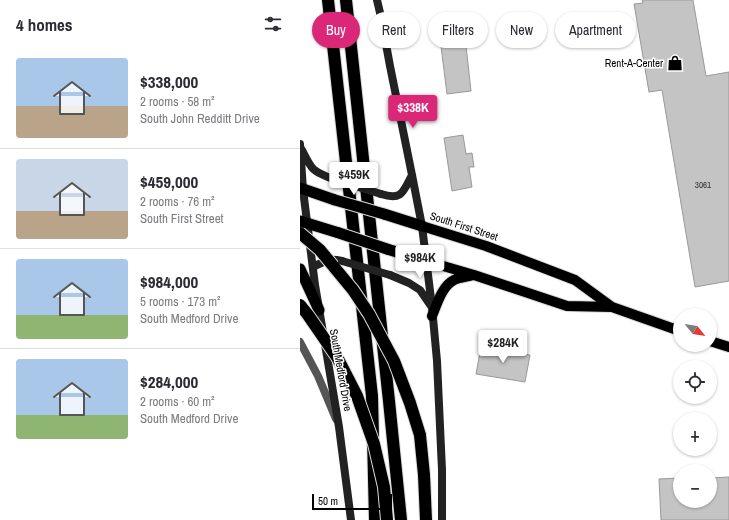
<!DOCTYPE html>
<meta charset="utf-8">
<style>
:root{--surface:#fff;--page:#f2f2f3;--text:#2b2b33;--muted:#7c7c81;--line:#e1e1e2;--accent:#db2777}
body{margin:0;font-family:"Archivo Narrow",sans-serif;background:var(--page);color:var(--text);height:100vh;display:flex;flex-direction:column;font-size:15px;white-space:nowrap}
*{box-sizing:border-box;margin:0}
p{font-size:13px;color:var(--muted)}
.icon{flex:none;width:22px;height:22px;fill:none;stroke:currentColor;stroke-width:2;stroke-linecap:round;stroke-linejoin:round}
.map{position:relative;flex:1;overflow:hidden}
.drawer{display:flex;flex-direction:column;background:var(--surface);width:300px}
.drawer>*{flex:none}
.hud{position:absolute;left:12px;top:12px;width:357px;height:36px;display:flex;gap:8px}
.needle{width:26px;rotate:120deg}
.tools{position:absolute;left:373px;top:308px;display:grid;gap:8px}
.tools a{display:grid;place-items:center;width:44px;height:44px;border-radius:50%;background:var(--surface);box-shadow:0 1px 3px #0004;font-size:20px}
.scale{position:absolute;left:12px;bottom:10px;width:80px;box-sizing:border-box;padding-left:4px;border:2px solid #000;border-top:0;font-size:11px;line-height:14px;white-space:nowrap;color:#000;-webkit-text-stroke:3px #fff;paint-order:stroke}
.price{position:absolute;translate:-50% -34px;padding:0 9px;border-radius:4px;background:#fff;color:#222;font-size:13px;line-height:26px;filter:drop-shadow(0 1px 2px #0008)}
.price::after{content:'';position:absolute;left:50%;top:24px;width:12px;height:9px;margin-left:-6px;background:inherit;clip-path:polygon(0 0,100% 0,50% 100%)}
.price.active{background:var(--accent);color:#fff}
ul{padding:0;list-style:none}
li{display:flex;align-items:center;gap:12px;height:100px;padding:0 16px}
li+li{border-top:1px solid var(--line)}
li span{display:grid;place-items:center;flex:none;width:112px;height:80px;border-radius:4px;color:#555}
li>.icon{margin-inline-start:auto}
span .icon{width:48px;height:48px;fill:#fffc;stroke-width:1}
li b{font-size:17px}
h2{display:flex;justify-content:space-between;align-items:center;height:48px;padding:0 16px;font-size:17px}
.chip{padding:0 14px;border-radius:18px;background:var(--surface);box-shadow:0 1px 3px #0004;font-size:14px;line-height:36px}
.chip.active{background:var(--accent);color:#fff}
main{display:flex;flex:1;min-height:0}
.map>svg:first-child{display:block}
.building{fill:#c4c4c4;stroke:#999}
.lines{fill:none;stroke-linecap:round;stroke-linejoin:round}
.primary-casing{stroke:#dbdbdb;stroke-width:12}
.trunk-casing{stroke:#dbdbdb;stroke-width:13}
.motorway-casing{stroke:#dbdbdb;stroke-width:14}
.tertiary{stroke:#555;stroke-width:8}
.secondary{stroke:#222;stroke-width:8}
.primary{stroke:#000;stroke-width:10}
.trunk{stroke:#000;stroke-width:11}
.motorway{stroke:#000;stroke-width:12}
.trunk-bridge-casing{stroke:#dbdbdb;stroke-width:13;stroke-linecap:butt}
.motorway-bridge-casing{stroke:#dbdbdb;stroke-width:14;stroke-linecap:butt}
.secondary-bridge{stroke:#222;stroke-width:8}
.trunk-bridge{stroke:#000;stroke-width:11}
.motorway-bridge{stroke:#000;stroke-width:12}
.labels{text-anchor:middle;stroke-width:3;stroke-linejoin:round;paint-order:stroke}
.number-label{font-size:9px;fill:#313131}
.poi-label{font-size:11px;fill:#000;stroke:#fff;text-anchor:end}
.street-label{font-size:11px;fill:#000;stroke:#fff}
</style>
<main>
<section class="drawer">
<h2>4 homes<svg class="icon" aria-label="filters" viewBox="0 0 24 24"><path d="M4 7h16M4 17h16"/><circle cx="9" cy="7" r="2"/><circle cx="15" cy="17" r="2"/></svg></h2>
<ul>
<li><span style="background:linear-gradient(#a9c7e8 60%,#b9a48a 0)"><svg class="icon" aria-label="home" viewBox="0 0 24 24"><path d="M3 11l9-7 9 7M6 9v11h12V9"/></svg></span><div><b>$338,000</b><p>2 rooms · 58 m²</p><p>South John Redditt Drive</p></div></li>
<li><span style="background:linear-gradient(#c9d6e8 65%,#b9a48a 0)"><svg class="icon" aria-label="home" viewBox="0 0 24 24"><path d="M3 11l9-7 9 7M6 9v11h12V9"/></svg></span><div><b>$459,000</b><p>2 rooms · 76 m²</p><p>South First Street</p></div></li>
<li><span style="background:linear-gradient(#a9c7e8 70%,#8fb573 0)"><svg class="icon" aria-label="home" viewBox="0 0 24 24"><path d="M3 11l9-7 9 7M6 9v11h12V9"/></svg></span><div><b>$984,000</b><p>5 rooms · 173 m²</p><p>South Medford Drive</p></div></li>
<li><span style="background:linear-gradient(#a9c7e8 70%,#8fb573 0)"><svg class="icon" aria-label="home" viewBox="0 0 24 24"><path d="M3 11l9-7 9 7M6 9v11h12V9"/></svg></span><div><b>$284,000</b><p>2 rooms · 60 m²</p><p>South Medford Drive</p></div></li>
</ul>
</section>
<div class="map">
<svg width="429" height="520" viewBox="0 0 429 520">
<rect width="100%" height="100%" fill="#fff"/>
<path class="building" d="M 342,0 L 393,0 L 406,76 L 429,72 L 429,281 L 395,287 L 362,90 L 349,92 L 334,4 L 343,3 Z
M 163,19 L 171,91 L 147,94 L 138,22 Z
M 163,135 L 166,154 L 172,153 L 174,167 L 169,167 L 172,187 L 152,191 L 144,138 Z
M 181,347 L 230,355 L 225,382 L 176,374 Z
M 429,477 L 429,520 L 361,520 L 359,479 L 380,478 L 380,501 L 410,501 L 410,478 Z"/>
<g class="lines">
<defs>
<path id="primary" d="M 122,226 L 186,246 L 275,280 L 312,307 L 380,331
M 126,261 L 174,275 L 267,306 L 312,307
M 132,316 C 137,304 142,286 154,280 C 160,277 167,277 173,275
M 410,341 L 429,347"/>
<path id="trunk" d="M 0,188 L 35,200
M 84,214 L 122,226
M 0,221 L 39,233
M 87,249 L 126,261
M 0,269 L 19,310"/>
<path id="motorway" d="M 28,0 L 72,396 L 75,520
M 46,0 L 89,401 L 101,520
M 120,435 L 124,475 L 126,520"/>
</defs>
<use href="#primary" class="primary-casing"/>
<use href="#trunk" class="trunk-casing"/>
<use href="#motorway" class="motorway-casing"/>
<path class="tertiary" d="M 0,342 L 18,376 L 36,419"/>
<path class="secondary" d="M 77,0 L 81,17 L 90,66 L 112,175 L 122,226 L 132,307 L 137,361 L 142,470 L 142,520
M 0,144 L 3,190 L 15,285 L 39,427 L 51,520
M 2,150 C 12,170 12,171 33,179
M 81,194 C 102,201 103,192 112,175
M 13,267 C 25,261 28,258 42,261
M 90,275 L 109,283 L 120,290 L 131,306"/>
<use href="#primary" class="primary"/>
<use href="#trunk" class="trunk"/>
<use href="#motorway" class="motorway"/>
<defs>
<path id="trunk-bridge" d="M 35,200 L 84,214
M 39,233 L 87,249"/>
<path id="motorway-bridge" d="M 0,233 L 20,250 L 53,290 L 69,314 L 94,361 L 110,403 L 120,435
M 0,305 L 8,315 L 37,357 L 57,396 L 74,444 L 84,487 L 87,520"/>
</defs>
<use href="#trunk-bridge" class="trunk-bridge-casing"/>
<use href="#motorway-bridge" class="motorway-bridge-casing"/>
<path class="secondary-bridge" d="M 33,179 L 81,194
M 42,261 L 90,275"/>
<use href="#trunk-bridge" class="trunk-bridge"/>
<use href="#motorway-bridge" class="motorway-bridge"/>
</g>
<defs>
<symbol id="shop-bare" viewBox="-9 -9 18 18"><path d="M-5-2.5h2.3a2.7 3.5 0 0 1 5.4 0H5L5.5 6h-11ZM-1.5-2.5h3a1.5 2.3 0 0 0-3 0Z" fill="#000" stroke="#fff" stroke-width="2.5" paint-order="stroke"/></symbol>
</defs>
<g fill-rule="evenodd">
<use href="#shop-bare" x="364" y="52" width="22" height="22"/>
</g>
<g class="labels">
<g class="number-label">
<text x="403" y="188">3061</text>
</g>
<g class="poi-label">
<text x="363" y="67">Rent-A-Center</text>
</g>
<g class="street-label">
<text transform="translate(164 226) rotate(18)" y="4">South First Street</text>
<text transform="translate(41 370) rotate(80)" y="4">South Medford Drive</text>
</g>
</g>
</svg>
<div class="tools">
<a><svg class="needle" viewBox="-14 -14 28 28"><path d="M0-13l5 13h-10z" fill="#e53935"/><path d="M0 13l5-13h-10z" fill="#7c7c81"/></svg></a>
<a><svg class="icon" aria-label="locate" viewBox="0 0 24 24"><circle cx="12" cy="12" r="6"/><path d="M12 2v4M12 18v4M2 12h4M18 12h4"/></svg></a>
<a>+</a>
<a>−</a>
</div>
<div class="scale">50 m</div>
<b class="price active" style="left:113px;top:129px">$338K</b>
<b class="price" style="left:54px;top:196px">$459K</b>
<b class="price" style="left:120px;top:279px">$984K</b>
<b class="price" style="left:203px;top:364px">$284K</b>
<div class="hud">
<a class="chip active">Buy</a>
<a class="chip">Rent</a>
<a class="chip">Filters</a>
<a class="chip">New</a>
<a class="chip">Apartment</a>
</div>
</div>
</main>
